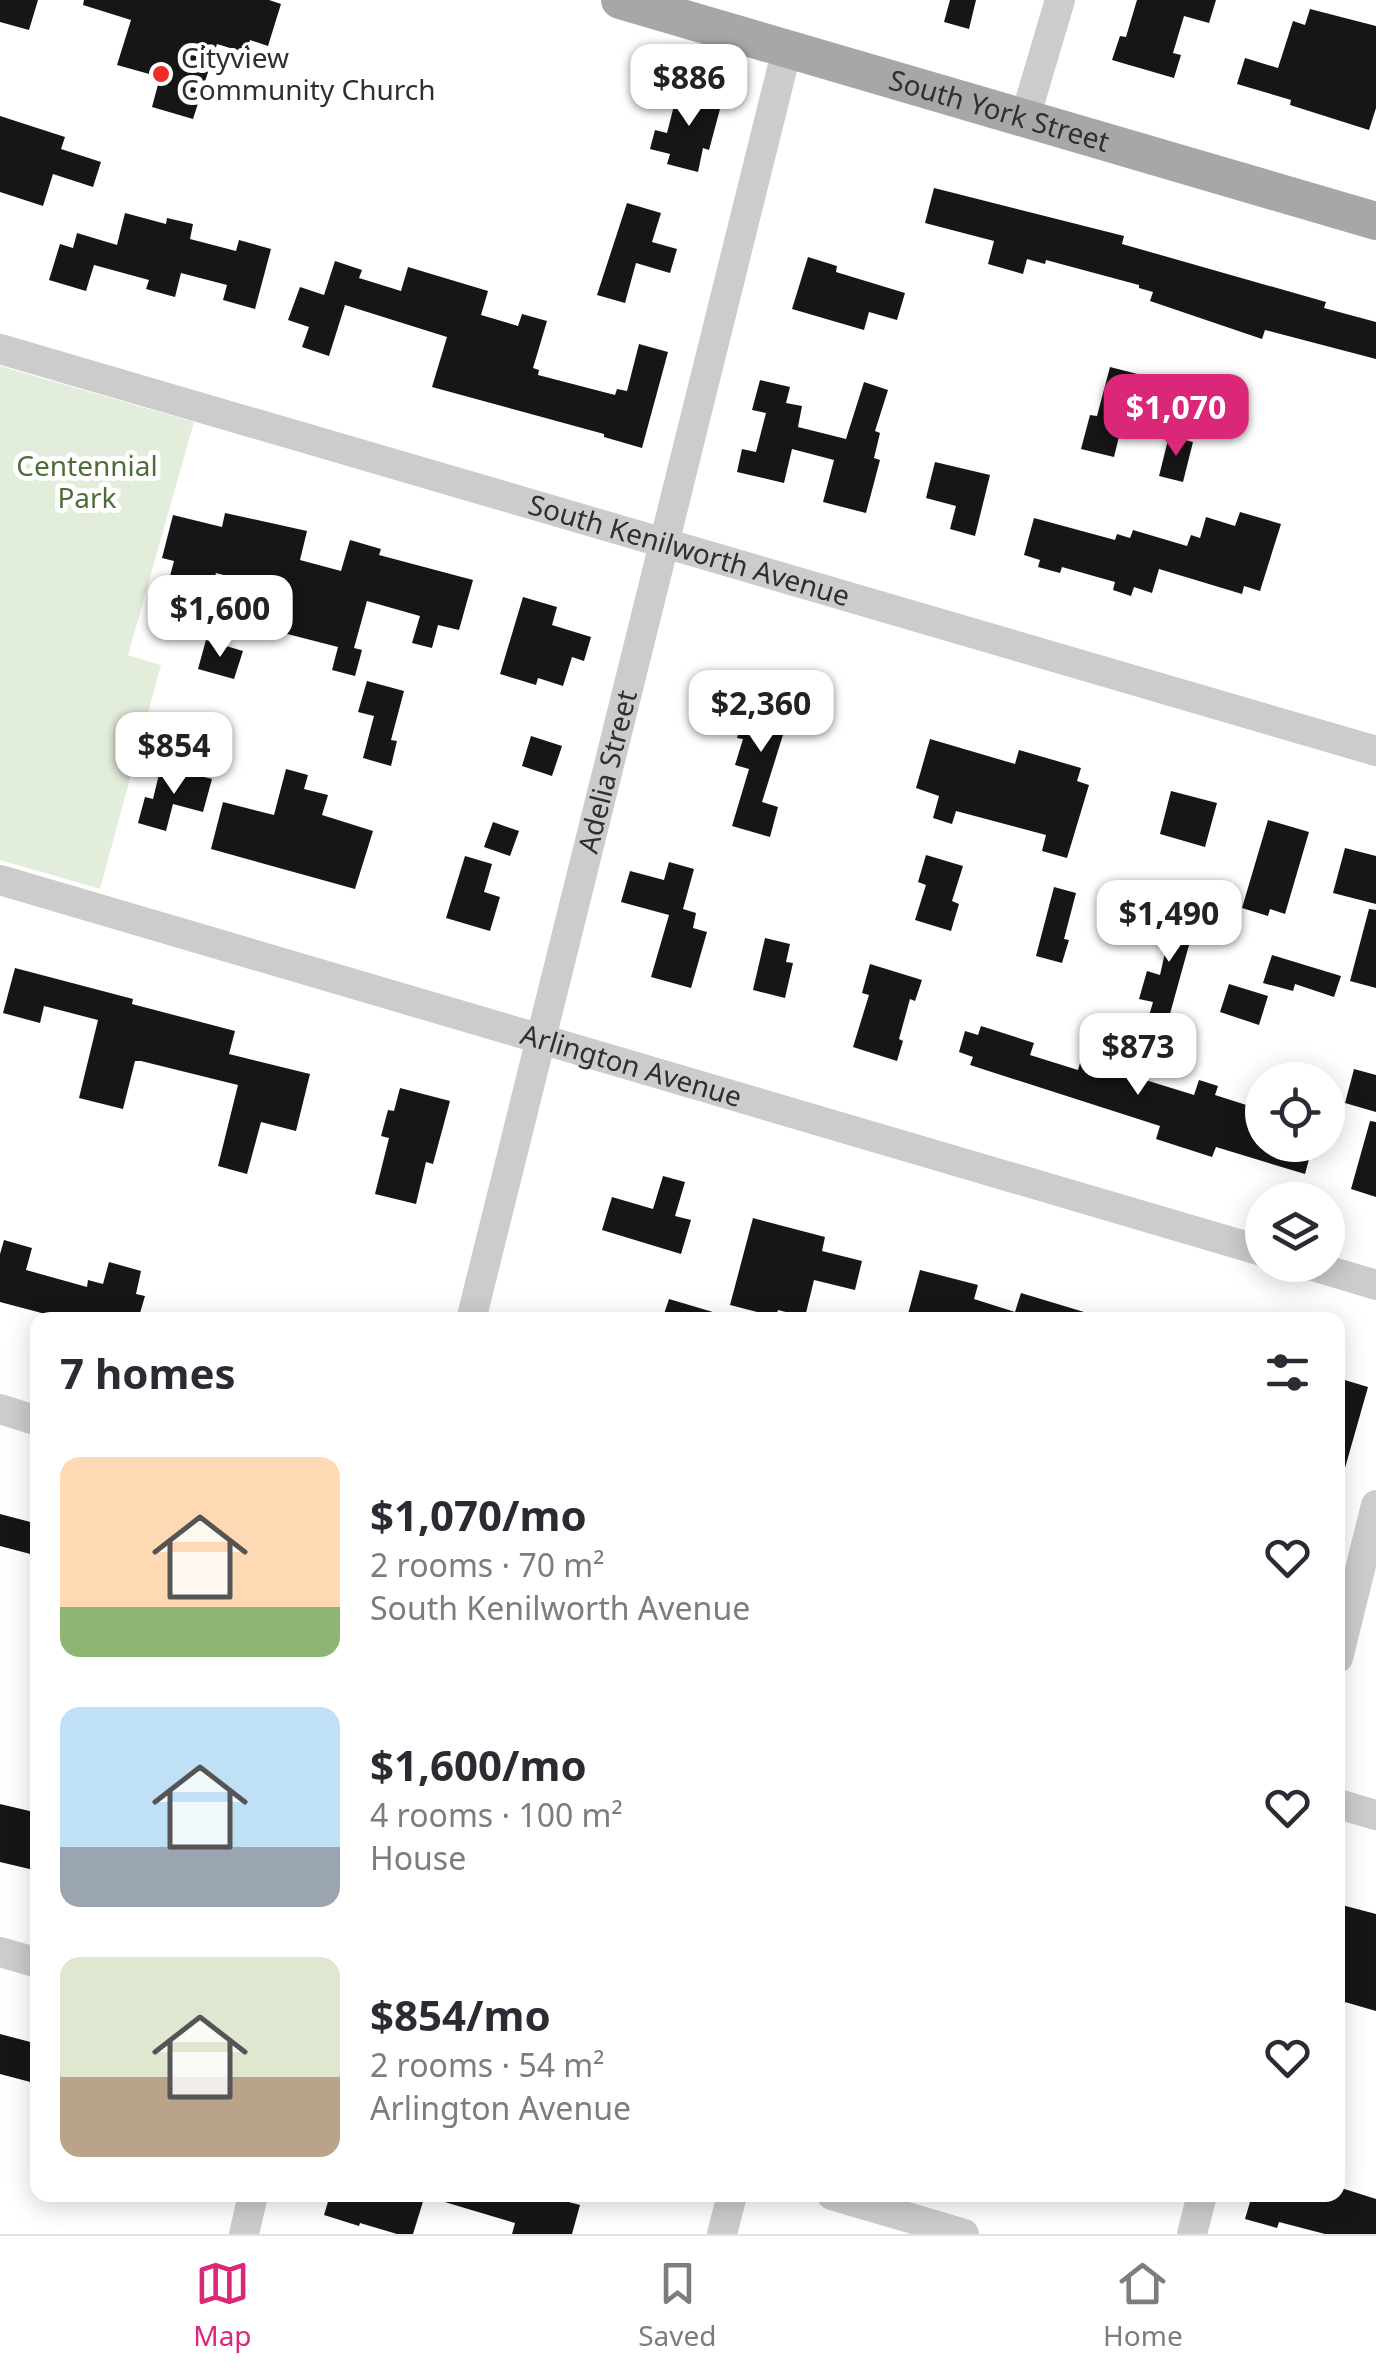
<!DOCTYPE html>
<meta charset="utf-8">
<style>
:root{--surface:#fff;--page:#f7f7f7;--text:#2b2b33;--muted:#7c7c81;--line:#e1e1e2;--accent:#db2777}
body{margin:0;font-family:"Noto Sans",sans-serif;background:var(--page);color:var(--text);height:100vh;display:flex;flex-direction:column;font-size:38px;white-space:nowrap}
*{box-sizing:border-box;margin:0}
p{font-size:32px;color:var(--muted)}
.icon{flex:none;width:55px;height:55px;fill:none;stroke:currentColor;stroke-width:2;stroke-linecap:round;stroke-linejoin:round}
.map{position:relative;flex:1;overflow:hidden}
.sheet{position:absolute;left:30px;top:1312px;width:1315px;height:890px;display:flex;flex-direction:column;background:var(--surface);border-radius:20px;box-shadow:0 5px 25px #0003}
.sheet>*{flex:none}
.tools{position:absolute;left:1245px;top:1062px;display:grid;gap:20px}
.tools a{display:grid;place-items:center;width:100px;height:100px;border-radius:50%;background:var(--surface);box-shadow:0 5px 25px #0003;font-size:50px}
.price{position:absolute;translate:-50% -85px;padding:0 22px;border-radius:20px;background:#fff;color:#222;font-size:32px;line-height:65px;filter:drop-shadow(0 2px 5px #0008)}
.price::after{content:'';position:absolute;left:50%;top:60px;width:30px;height:22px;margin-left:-15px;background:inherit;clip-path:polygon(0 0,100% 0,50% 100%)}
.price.selected{background:var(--accent);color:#fff}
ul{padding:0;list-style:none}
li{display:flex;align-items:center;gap:30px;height:250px;padding:0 30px}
li span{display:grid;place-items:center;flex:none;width:280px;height:200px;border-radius:20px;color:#555}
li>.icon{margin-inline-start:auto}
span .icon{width:120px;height:120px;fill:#fffc;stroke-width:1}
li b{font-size:42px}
h2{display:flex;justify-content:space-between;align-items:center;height:120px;padding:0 30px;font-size:42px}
.tab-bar{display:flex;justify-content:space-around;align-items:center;height:140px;border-top:2px solid var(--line);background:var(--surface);font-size:28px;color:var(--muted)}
.tab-bar a{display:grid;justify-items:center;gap:5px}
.tab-bar .selected{color:var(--accent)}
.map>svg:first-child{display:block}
.green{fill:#e3eddc}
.building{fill:#161616}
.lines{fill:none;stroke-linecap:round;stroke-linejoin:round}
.minor{stroke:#ccc;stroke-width:30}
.major{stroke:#a7a7a7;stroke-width:38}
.poi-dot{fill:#f12a26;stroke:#fff;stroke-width:4}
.labels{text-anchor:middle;stroke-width:10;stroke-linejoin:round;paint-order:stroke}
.poi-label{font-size:28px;fill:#2f2f2f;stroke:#fff;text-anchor:start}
.street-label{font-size:28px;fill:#2f2f2f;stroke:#fff}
.park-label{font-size:28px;fill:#4d6e39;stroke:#fff}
</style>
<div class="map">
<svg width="1376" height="2234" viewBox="0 0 1376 2234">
<rect width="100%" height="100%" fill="#fff"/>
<path class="green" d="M 0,366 L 194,422 L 128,655 L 161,665 L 100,889 L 0,860 Z"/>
<path class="building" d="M 0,0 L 38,0 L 29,30 L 0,22 Z
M 84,0 L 269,0 L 281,4 L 268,46 L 250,40 L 246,53 L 217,44 L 193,119 L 152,107 L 160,77 L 117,65 L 131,20 L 83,5 Z
M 950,0 L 976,0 L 969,29 L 944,22 Z
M 1137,0 L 1216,0 L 1209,23 L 1184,16 L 1173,53 L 1181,55 L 1174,78 L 1112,60 L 1120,36 L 1126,37 Z
M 1310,9 L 1376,26 L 1376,108 L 1369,130 L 1290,105 L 1291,100 L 1237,84 L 1245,58 L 1278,68 L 1293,21 L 1305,25 Z
M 679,86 L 723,98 L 709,150 L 703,148 L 698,172 L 667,164 L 670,154 L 650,149 L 655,130 L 667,133 Z
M 0,116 L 65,137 L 61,149 L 101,162 L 93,187 L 53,174 L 43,206 L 0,192 Z
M 934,188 L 1124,236 L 1122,244 L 1326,302 L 1324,308 L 1376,322 L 1376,359 L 1265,330 L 1262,339 L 1150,301 L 1153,292 L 1139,288 L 1139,285 L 1046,260 L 1045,264 L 1027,259 L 1023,274 L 988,264 L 994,241 L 925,223 Z
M 627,203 L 661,213 L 652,242 L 677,249 L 670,273 L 636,263 L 625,303 L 597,295 Z
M 125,213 L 166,224 L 167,218 L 193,224 L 190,239 L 236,251 L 239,240 L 271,249 L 255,309 L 223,300 L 227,285 L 181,273 L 175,297 L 146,289 L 149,280 L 94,265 L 86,291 L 49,280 L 60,244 L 73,248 L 77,233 L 117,245 Z
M 808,257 L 837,266 L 836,272 L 905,293 L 897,320 L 869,312 L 864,330 L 792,309 Z
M 335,261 L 362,270 L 359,278 L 401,291 L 408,267 L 488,291 L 481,315 L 518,326 L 522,314 L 547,321 L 533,368 L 539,370 L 538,375 L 615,395 L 617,389 L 627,391 L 639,344 L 668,352 L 642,448 L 604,437 L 604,434 L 432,387 L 447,337 L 345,305 L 329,356 L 302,347 L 309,327 L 288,320 L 300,287 L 324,295 Z
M 1110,367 L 1149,377 L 1141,408 L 1127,404 L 1114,457 L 1081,449 L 1090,415 L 1097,416 Z
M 760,380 L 790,387 L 786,403 L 802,406 L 798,427 L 846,439 L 864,382 L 888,390 L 875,431 L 880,433 L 874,458 L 880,460 L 866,513 L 823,502 L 834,460 L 792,449 L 784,483 L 737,472 L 742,449 L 756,452 L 766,413 L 752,410 Z
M 1169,436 L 1193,442 L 1183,482 L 1159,476 Z
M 935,462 L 990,475 L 975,536 L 950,529 L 956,506 L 926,498 Z
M 1240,512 L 1281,524 L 1260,591 L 1244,586 L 1242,594 L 1159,569 L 1152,593 L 1134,587 L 1131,596 L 1113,590 L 1115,582 L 1062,567 L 1060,573 L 1038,567 L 1040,560 L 1024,555 L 1034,518 L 1115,540 L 1117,534 L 1130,538 L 1133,530 L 1187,546 L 1191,535 L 1200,538 L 1206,517 L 1235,526 Z
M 225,513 L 307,531 L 300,560 L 341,571 L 350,540 L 381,549 L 379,555 L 473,580 L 459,630 L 438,625 L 432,648 L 412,643 L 420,616 L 367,601 L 354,648 L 362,650 L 355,676 L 332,670 L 338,647 L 264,628 L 271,587 L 216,573 L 212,587 L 170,576 L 174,561 L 162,558 L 173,515 L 222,527 Z
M 523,597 L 557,607 L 552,625 L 591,637 L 584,661 L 572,657 L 563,686 L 538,678 L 536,685 L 500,674 Z
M 206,640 L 243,651 L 234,679 L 198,669 Z
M 367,681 L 404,691 L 391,740 L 397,741 L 391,766 L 363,758 L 374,716 L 358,712 Z
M 753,685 L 800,700 L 793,724 L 787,722 L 762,802 L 778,807 L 770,837 L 732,826 L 749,769 L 735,765 L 743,739 L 737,738 Z
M 531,736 L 562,746 L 552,776 L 522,766 Z
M 930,739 L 1015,764 L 1019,750 L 1081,768 L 1077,781 L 1089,785 L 1067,858 L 1042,851 L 1046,835 L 956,811 L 952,824 L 933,818 L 939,796 L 916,788 Z
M 161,766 L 212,779 L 203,812 L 173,804 L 166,831 L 138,823 L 145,797 L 153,799 Z
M 286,769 L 308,775 L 304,789 L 328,795 L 322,815 L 373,831 L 355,889 L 211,849 L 223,802 L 274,815 Z
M 1171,791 L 1217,803 L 1205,847 L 1160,834 Z
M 1268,820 L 1309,832 L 1285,914 L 1270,909 L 1268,916 L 1242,908 Z
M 493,822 L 519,831 L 510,856 L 484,847 Z
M 1345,848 L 1376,856 L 1376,904 L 1333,893 Z
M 926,855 L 963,866 L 952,901 L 959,904 L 951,931 L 915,920 L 926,885 L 918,882 Z
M 465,856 L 492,864 L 484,892 L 500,897 L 490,931 L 446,918 Z
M 669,862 L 694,869 L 683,909 L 696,913 L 693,928 L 707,932 L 691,988 L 651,977 L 669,915 L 621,902 L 630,871 L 664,880 Z
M 1054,887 L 1076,893 L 1064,939 L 1069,940 L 1062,963 L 1036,956 Z
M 1171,908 L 1197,916 L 1168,1021 L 1149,1016 L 1153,1002 L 1139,999 L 1147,971 L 1160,975 L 1169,935 L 1163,934 Z
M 1369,909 L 1376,910 L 1376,988 L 1350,981 Z
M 765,938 L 790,944 L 786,962 L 793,963 L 785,998 L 753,990 Z
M 1272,955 L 1341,976 L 1334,997 L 1295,984 L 1293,991 L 1263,983 Z
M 870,964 L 922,980 L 915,1001 L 910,999 L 899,1039 L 903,1041 L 897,1061 L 853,1047 L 869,995 L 862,993 Z
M 15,968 L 133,999 L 132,1004 L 235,1031 L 229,1054 L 310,1074 L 296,1131 L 261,1122 L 247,1174 L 218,1166 L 238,1085 L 141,1061 L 135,1061 L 123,1109 L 79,1098 L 98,1020 L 44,1006 L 40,1023 L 3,1013 Z
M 1229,984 L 1268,996 L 1259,1025 L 1220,1012 Z
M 981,1026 L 1034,1043 L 1030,1055 L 1078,1070 L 1086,1043 L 1144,1061 L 1139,1078 L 1194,1095 L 1199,1080 L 1218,1086 L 1215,1095 L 1262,1110 L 1262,1145 L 1313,1145 L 1305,1174 L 1216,1147 L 1212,1157 L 1156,1139 L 1160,1126 L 970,1065 L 973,1057 L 959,1052 L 965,1031 L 978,1035 Z
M 1354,1069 L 1376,1075 L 1376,1112 L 1345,1103 Z
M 400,1088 L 450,1101 L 433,1164 L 426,1162 L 416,1204 L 375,1194 L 389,1138 L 381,1136 L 388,1110 L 394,1111 Z
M 1370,1121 L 1376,1122 L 1376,1197 L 1351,1189 Z
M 663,1176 L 685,1182 L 675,1216 L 691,1220 L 681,1254 L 602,1230 L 612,1197 L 653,1209 Z
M 753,1218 L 825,1237 L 822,1251 L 862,1261 L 855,1290 L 814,1280 L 805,1317 L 778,1310 L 776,1317 L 730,1305 Z
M 4,1240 L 32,1248 L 26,1270 L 87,1287 L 88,1280 L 103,1284 L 109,1262 L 141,1271 L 136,1294 L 145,1296 L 138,1320 L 52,1320 L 53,1316 L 0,1302 L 0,1254 Z
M 920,1270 L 978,1285 L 974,1299 L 1015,1312 L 1021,1293 L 1094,1315 L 1093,1320 L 930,1320 L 908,1314 Z
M 669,1299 L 723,1315 L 722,1320 L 662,1320 Z
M 1338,1378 L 1368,1387 L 1343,1475 L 1338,1474 Z
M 0,1514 L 38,1524 L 38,1556 L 0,1546 Z
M 0,1804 L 38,1813 L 38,1871 L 0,1862 Z
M 1338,1904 L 1376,1914 L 1376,2011 L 1338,2000 Z
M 0,2034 L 38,2044 L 38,2084 L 0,2074 Z
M 1338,2187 L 1376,2199 L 1376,2234 L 1325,2234 L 1279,2222 L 1277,2228 L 1245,2219 L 1252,2195 L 1338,2195 Z
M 330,2195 L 425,2195 L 413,2234 L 397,2234 L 360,2223 L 359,2226 L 324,2215 Z
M 439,2195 L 542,2195 L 580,2205 L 572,2234 L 512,2234 L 515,2223 L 438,2200 Z"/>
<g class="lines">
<g class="minor">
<path d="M 1025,118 L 1060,0"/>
<path id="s1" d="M 0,349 L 1376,751"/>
<path id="s2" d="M 0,880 L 1262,1251"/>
<path d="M 1309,1265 L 1376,1285"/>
<path id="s3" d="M 471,1320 L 787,49"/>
<path d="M 0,1409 L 38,1421"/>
<path d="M 1338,1658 L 1376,1505"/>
<path d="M 1338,1804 L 1376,1815"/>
<path d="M 0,1952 L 38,1963"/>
<path d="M 832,2195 L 964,2234"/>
<path d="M 244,2234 L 253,2195"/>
<path d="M 722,2234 L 732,2195"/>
<path d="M 1192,2234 L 1202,2195"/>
</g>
<path class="major" id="s4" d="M 620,0 L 1376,221"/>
</g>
<circle class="poi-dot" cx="161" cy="74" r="10"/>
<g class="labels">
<g class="poi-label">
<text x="181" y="68">Cityview<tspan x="181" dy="32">Community Church</tspan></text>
</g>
<g class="street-label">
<text dy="10" stroke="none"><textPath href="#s4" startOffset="395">South York Street</textPath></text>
<text dy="10" stroke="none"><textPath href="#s1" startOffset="718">South Kenilworth Avenue</textPath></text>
<text dy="10" stroke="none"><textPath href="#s3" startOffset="565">Adelia Street</textPath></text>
<text dy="10" stroke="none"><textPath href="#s2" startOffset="658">Arlington Avenue</textPath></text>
</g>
<g class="park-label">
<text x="87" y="476">Centennial<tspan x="87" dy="32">Park</tspan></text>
</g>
</g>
</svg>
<div class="tools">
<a><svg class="icon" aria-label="locate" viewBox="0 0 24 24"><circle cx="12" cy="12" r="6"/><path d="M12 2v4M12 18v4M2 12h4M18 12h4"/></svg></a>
<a><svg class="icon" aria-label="layers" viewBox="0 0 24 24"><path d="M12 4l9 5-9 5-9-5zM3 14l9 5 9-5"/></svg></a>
</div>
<b class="price" style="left:689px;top:129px">$886</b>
<b class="price selected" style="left:1176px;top:459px">$1,070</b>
<b class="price" style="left:220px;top:660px">$1,600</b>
<b class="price" style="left:761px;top:755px">$2,360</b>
<b class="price" style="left:174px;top:797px">$854</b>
<b class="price" style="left:1169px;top:965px">$1,490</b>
<b class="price" style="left:1138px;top:1098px">$873</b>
<section class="sheet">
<h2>7 homes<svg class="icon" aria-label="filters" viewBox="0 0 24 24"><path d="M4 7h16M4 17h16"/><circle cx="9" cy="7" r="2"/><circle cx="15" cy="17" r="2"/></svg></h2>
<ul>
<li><span style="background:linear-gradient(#ffd9b3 75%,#8fb573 0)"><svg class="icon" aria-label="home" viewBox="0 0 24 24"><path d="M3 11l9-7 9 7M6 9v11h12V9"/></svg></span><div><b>$1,070/mo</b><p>2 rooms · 70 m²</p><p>South Kenilworth Avenue</p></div><svg class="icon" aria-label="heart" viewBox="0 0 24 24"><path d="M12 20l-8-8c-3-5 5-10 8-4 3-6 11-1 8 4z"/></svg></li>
<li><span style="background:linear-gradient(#bfe0f5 70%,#9aa5b1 0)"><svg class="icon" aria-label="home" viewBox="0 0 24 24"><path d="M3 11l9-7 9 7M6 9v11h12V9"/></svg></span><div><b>$1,600/mo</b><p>4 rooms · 100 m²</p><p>House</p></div><svg class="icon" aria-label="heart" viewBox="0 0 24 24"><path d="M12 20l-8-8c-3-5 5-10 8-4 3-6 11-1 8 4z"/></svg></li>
<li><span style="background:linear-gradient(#dfe7d0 60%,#b9a48a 0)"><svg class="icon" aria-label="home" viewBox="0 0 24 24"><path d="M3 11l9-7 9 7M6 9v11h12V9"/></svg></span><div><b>$854/mo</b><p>2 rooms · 54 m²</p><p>Arlington Avenue</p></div><svg class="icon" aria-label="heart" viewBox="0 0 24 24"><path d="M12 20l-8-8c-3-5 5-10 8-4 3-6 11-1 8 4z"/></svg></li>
</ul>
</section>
</div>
<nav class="tab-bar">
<a class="selected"><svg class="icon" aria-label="map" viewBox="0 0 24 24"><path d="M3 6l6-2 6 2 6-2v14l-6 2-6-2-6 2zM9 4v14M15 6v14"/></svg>Map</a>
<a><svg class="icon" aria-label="saved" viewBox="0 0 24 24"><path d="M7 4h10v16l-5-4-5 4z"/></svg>Saved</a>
<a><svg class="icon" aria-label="home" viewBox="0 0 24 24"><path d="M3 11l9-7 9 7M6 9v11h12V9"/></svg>Home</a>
</nav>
